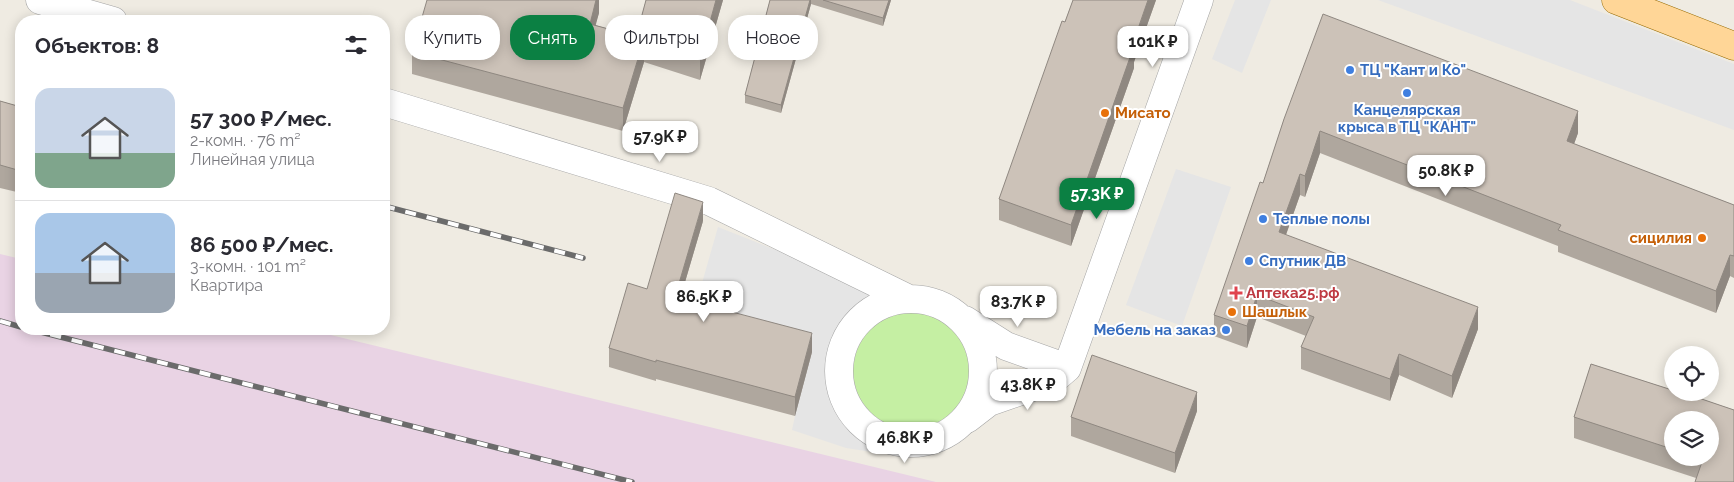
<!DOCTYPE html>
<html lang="ru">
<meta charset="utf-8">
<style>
:root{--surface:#fff;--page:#f2f2f3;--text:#2b2b33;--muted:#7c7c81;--line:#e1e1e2;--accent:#0b8043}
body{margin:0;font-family:Raleway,sans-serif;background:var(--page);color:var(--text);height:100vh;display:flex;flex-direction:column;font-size:19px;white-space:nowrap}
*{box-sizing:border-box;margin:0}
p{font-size:16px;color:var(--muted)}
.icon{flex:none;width:28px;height:28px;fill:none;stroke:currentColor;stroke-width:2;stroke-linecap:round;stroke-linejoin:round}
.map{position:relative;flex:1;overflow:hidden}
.sheet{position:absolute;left:15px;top:15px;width:375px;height:320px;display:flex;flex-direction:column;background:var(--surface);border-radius:20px;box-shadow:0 2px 12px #0003}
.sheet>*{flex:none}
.banner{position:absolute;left:405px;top:15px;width:475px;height:45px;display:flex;gap:10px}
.fabs{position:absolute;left:1664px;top:346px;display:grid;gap:10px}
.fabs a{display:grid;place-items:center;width:55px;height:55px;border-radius:50%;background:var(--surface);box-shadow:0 2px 12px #0003;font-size:25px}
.price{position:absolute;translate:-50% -42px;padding:0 11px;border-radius:10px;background:#fff;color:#222;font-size:16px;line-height:32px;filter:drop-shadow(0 1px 2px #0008)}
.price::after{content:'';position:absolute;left:50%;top:30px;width:15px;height:11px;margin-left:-8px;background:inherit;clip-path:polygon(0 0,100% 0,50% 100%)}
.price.current{background:var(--accent);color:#fff}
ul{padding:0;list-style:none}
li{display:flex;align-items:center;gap:15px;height:125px;padding:0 20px}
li+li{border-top:1px solid var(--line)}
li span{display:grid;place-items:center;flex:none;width:140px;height:100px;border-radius:15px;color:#555}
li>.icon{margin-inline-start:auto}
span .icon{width:60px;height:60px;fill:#fffc;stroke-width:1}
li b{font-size:21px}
h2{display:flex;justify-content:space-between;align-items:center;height:60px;padding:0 20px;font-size:21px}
.tag{padding:0 18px;border-radius:20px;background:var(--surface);box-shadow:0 2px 12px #0003;font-size:18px;line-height:45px}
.tag.current{background:var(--accent);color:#fff}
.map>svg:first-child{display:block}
.industrial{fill:#e9d3e4}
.grass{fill:#c5efa3}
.parking{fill:#e5e5e5}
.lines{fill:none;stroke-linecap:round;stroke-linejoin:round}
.street-casing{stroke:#a4a4a4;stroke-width:29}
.primary-casing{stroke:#966a00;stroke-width:29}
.street{stroke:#fff;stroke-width:28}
.primary{stroke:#ffd697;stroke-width:28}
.rail-casing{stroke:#6b6b6b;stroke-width:5.5}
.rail{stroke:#fff;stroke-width:4;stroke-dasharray:11;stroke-linecap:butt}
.wall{fill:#afa79e;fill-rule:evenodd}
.shaded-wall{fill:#8f8881}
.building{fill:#ccc2b8;stroke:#8f8881}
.shop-dot{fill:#3f7fe0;stroke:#fff;stroke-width:2}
.food-dot{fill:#e8710a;stroke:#fff;stroke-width:2}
.health-dot{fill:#e0444e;stroke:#fff;stroke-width:2}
.labels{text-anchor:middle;stroke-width:4;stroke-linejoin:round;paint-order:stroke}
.shop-label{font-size:15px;font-weight:bold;fill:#366cbe;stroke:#fff;text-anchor:start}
.food-label{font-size:15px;font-weight:bold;fill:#c56008;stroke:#fff;text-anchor:start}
.health-label{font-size:15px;font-weight:bold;fill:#be3a42;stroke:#fff;text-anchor:start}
</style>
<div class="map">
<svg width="1734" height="482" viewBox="0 0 1734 482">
<rect width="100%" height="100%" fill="#efebe2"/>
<path class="industrial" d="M 0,254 L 21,259 L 21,329 L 306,329 L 936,482 L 0,482 Z"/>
<path class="grass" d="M853 371a58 58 0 1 1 116 0a58 58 0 1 1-116 0Z"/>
<path class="parking" d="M 1235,0 L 1271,0 L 1242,73 L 1212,59 Z
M 1378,0 L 1570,0 L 1734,64 L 1734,130 Z
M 1176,169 L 1231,187 L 1182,326 L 1126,305 Z
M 718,227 L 852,280 L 913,299 L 908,312 L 885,317 L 866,332 L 856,350 L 852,374 L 858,397 L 873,416 L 892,427 L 914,444 L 885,454 L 846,448 L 792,430 L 795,416 L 692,318 Z"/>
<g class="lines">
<defs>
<path id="street" d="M 40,0 L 113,21
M 384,102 L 709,201 L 907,298
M839 371a72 72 0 1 1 144 0a72 72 0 1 1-144 0Z
M 965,320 L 1006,346 L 1067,368
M 1067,368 L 1199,0
M 967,419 L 989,402 L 1053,380 L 1067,368"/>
<path id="primary" d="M 1616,0 L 1734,46"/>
</defs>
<use href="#street" class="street-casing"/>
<use href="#primary" class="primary-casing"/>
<use href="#street" class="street"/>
<use href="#primary" class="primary"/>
<defs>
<path id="rail" d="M 384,206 L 583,258
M 0,321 L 21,327
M 29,329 L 632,482"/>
</defs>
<use href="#rail" class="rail-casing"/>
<use href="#rail" class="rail"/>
</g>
<path class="wall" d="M 599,0 L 599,13 L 595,25 L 636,37 L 646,0 L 723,0 L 700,80 L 644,62 L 623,131 L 412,74 L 412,52 Z
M 770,0 L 891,0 L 883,26 L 811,4 L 781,113 L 745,103 L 745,95 Z
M 1073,0 L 1156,0 L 1134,62 L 1134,68 L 1071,246 L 999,220 L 999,199 Z
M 0,101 L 21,107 L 21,193 L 0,188 Z
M 1284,119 L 1578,133 L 1574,144 L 1734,205 L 1734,278 L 1730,276 L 1716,313 L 1558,252 L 1558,246 L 1320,153 L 1305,197 L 1300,195 L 1286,235 L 1478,329 L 1452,398 L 1399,375 L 1390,401 L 1301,369 L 1301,347 L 1306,336 L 1257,317 L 1247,348 L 1214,336 L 1214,315 L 1263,183 Z
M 703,221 L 680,299 L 812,352 L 795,416 L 656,379 L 656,381 L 609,367 L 609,348 L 647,289 Z
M 1591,364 L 1672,390 L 1672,392 L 1681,392 L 1734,410 L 1734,482 L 1695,482 L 1696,478 L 1574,438 L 1574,417 ZM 1672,420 L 1710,420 L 1710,458 L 1672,458 Z
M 1197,411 L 1175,473 L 1071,436 L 1071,417 Z"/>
<path class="shaded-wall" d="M 596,0 L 599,0 L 599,13 L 590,46 L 590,24 Z
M 716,0 L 723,0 L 700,80 L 700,58 Z
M 810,0 L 811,0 L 811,4 L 781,113 L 781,105 Z
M 889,0 L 891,0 L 883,26 L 883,18 Z
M 1148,0 L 1156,0 L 1134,62 L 1134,68 L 1071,246 L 1071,225 Z
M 644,39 L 644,62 L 623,131 L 623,108 Z
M 1578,111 L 1578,133 L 1567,163 L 1567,141 Z
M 1320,131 L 1320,153 L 1305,197 L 1305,176 Z
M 1300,174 L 1300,195 L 1279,254 L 1279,232 Z
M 703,202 L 703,221 L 675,316 L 675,297 Z
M 1730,255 L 1730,276 L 1716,313 L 1716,291 Z
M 1257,295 L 1257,317 L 1247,348 L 1247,326 Z
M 1478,307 L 1478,329 L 1452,398 L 1452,376 Z
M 812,333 L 812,352 L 795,416 L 795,397 Z
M 1399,354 L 1399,375 L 1390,401 L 1390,379 Z
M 1197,392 L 1197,411 L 1175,473 L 1175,453 Z"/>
<path class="building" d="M 427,0 L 596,0 L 590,24 L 642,38 L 636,37 L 646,0 L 716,0 L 700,58 L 644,39 L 623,108 L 412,52 Z
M 770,0 L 810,0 L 781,105 L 745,95 Z
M 823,0 L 889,0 L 883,18 Z
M 1073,0 L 1148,0 L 1132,46 L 1134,46 L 1071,225 L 999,199 L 1062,21 L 1065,22 Z
M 1323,14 L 1578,111 L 1567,141 L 1734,205 L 1734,256 L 1730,255 L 1716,291 L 1558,230 L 1561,225 L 1320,131 L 1305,176 L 1300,174 L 1279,232 L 1478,307 L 1452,376 L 1399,354 L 1390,379 L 1301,347 L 1314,317 L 1257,295 L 1247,326 L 1214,315 L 1260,182 L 1263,183 L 1284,119 Z
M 0,101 L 21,107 L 21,171 L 0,165 Z
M 675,193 L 703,202 L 675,297 L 812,333 L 795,397 L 656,360 L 656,362 L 609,348 L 628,283 L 647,289 Z
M 1092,355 L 1197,392 L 1175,453 L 1071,417 Z
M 1591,364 L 1672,390 L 1672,392 L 1681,392 L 1734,410 L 1734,482 L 1695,482 L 1703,459 L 1699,458 L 1710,458 L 1710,420 L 1672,420 L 1672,449 L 1574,417 Z"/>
<g class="shop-dot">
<circle cx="1350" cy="70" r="5"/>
<circle cx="1407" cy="93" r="5"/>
<circle cx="1263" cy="219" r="5"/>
<circle cx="1249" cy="261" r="5"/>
<circle cx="1226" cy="330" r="5"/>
</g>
<g class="food-dot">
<circle cx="1105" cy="113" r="5"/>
<circle cx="1702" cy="238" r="5"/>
<circle cx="1232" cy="312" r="5"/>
</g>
<path class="health-dot" d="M1233.5 285.5h5v5h5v5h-5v5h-5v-5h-5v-5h5z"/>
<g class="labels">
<g class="shop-label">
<text x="1360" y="75">ТЦ "Кант и Ко"</text>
<text x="1407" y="115" text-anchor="middle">Канцелярская<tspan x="1407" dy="17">крыса в ТЦ "КАНТ"</tspan></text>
<text x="1273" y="224">Теплые полы</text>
<text x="1259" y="266">Спутник ДВ</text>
<text x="1216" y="335" text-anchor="end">Мебель на заказ</text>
</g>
<g class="food-label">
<text x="1115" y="118">Мисато</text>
<text x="1692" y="243" text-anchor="end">сицилия</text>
<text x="1242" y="317">Шашлык</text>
</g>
<g class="health-label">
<text x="1246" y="298">Аптека25.рф</text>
</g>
</g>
</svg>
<div class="fabs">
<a><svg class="icon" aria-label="locate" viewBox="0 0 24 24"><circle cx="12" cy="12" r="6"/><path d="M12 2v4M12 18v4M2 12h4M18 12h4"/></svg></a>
<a><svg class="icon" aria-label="layers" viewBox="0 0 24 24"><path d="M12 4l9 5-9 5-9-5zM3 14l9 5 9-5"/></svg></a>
</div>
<b class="price" style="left:1153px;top:68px">101K ₽</b>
<b class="price" style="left:660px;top:163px">57.9K ₽</b>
<b class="price" style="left:1446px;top:197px">50.8K ₽</b>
<b class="price current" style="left:1097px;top:220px">57.3K ₽</b>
<b class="price" style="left:704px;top:323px">86.5K ₽</b>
<b class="price" style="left:1018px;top:328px">83.7K ₽</b>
<b class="price" style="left:1028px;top:411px">43.8K ₽</b>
<b class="price" style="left:905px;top:464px">46.8K ₽</b>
<div class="banner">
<a class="tag">Купить</a>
<a class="tag current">Снять</a>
<a class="tag">Фильтры</a>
<a class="tag">Новое</a>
</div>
<section class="sheet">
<h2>Объектов: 8<svg class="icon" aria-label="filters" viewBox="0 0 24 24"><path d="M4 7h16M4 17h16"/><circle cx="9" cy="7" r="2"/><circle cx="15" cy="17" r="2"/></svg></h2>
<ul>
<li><span style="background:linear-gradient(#c9d6e8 65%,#7fa58c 0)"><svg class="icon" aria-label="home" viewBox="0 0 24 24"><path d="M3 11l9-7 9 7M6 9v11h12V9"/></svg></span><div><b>57 300 ₽/мес.</b><p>2-комн. · 76 m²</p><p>Линейная улица</p></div></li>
<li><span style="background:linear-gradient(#a9c7e8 60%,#9aa5b1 0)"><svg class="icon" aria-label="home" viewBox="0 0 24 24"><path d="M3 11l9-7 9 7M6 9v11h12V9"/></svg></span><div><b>86 500 ₽/мес.</b><p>3-комн. · 101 m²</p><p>Квартира</p></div></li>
</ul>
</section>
</div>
